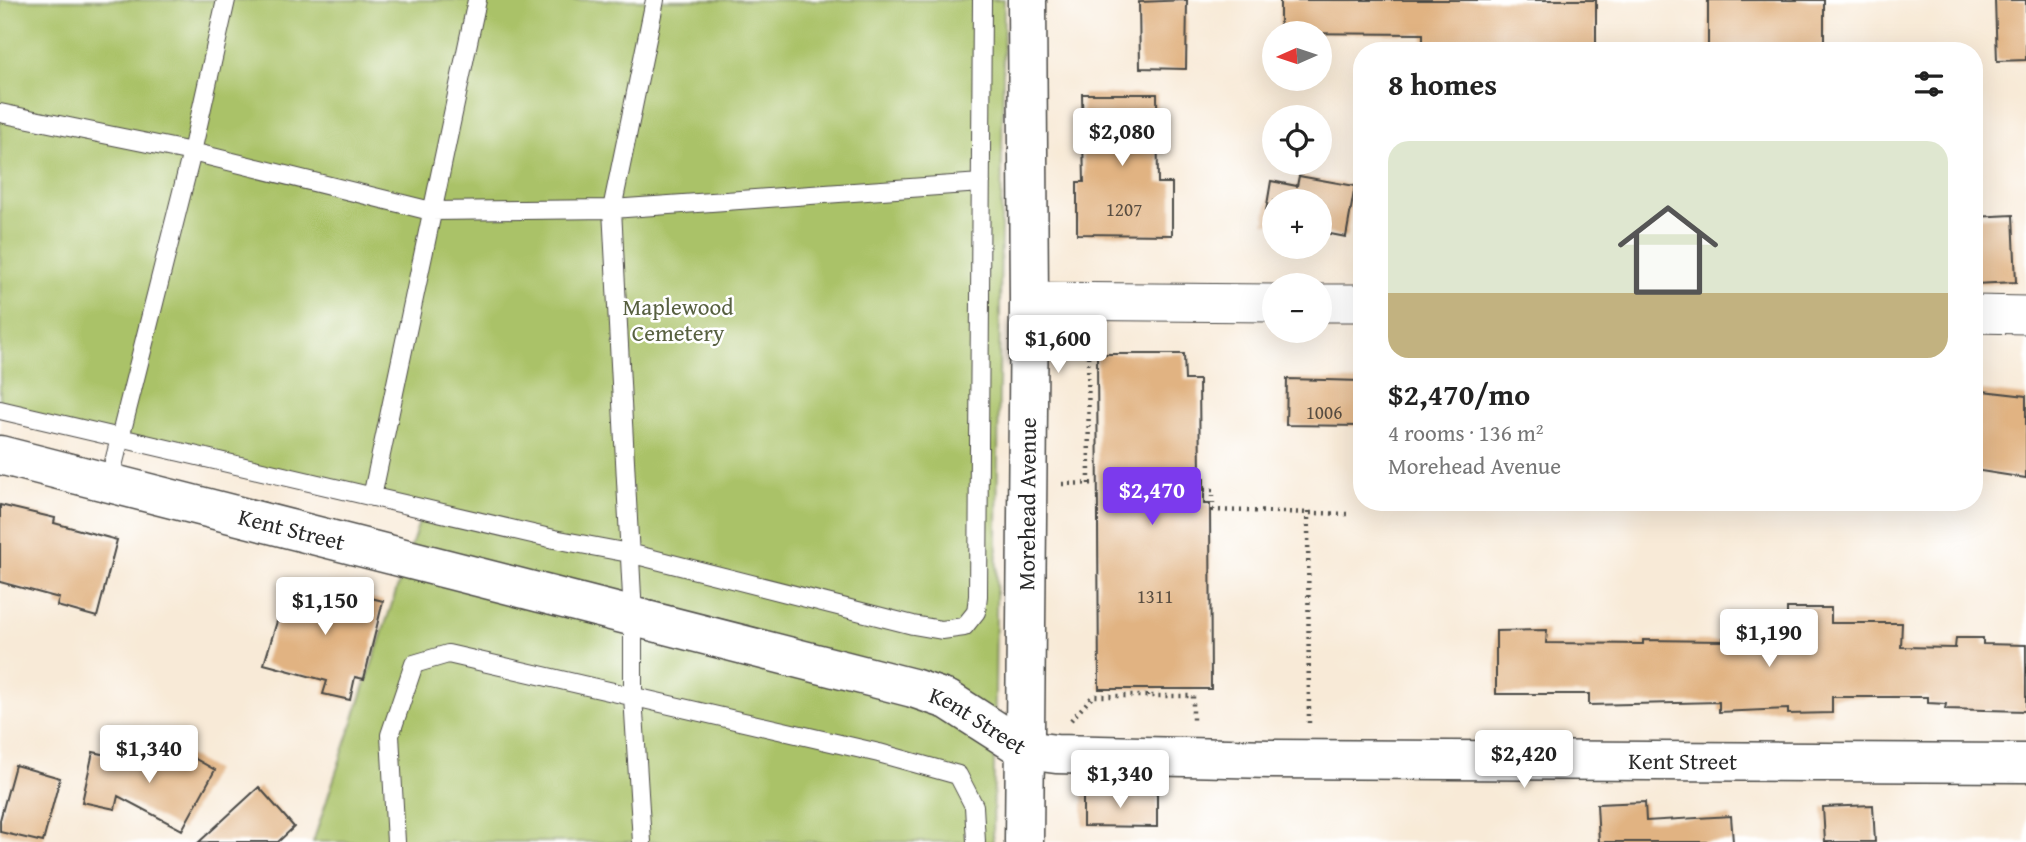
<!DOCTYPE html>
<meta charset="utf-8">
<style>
:root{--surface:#fff;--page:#f2f2f2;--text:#222;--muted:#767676;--line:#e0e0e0;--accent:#7c3aed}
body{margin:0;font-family:"Gentium Book Plus",serif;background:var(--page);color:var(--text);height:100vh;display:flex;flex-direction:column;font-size:26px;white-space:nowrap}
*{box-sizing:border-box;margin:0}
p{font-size:23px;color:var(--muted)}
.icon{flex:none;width:38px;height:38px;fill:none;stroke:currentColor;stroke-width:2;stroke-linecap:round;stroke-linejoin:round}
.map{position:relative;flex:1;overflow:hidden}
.side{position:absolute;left:1353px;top:42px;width:630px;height:469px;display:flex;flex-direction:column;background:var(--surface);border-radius:28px;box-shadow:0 7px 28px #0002}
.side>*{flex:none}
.needle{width:46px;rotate:267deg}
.tools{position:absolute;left:1262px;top:21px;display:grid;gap:14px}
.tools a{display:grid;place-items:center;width:70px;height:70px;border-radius:50%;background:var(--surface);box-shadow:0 7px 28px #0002;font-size:35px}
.price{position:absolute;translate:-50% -60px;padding:0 16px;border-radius:7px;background:#fff;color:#222;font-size:23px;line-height:46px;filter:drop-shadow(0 2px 4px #0008)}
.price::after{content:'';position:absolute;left:50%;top:42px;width:21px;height:16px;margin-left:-10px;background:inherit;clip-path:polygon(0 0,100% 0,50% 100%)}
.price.current{background:var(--accent);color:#fff}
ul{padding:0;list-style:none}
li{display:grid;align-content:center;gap:14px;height:371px;padding:0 35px}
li+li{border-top:2px solid var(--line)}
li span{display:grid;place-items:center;height:217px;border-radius:21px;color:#555}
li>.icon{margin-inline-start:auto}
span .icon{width:126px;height:126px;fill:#fffc;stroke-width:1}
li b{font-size:30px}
h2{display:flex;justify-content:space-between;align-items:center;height:84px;padding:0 35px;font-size:30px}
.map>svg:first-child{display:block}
.green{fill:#aac267;stroke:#6a7649;stroke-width:2}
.building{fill:#e1b382}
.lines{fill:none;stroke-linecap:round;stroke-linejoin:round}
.service-casing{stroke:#4a4845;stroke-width:20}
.minor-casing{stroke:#4a4845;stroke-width:39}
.tertiary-casing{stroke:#4a4845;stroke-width:41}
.path{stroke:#4a4845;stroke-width:4.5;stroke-dasharray:2 5;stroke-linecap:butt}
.service{stroke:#fff;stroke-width:18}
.minor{stroke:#fff;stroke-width:37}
.tertiary{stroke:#fff;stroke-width:38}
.labels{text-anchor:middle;stroke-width:5;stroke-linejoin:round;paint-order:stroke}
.number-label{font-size:19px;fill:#584d41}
.park-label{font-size:23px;fill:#576040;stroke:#fff}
.street-label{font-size:23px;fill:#2b2b2b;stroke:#fff}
</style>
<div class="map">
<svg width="2026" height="842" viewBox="0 0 2026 842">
<rect width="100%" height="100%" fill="#fff"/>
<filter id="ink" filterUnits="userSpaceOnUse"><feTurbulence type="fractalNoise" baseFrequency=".0143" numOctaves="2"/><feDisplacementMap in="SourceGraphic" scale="14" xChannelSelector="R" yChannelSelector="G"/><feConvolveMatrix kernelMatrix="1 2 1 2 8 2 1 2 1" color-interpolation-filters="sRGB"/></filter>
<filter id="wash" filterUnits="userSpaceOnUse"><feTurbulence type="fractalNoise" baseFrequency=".00686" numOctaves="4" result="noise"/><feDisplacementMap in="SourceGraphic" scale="28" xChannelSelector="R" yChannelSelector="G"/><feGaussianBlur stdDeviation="1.57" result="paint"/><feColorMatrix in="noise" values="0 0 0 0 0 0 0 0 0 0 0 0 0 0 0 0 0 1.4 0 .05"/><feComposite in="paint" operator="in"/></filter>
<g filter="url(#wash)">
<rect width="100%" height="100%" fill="#f8ead7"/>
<path class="green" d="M 0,0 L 1004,0 L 993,842 L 313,842 L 422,513 L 0,409 Z"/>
<g id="blocks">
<path class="building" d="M 1187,0 L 1186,69 L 1140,68 L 1139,2 Z
M 1280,0 L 1596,0 L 1596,51 L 1423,51 L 1423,34 L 1280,33 Z
M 1708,0 L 1824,0 L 1824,51 L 1708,51 Z
M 1995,0 L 2026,0 L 2026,60 L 1997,61 Z
M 1082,94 L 1157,94 L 1158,183 L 1172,183 L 1172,235 L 1077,234 L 1077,182 L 1084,182 Z
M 1299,176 L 1355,186 L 1346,237 L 1320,232 L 1320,201 L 1274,201 L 1274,225 L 1264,223 L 1271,181 L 1297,186 Z
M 2013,215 L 2016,282 L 1974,284 L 1974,217 Z
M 1097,354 L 1184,354 L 1185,380 L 1199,380 L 1200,479 L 1204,478 L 1204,504 L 1210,504 L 1211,689 L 1099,689 Z
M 1287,379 L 1362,381 L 1361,426 L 1286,425 Z
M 1974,390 L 2026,396 L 2026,478 L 1974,470 Z
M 0,505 L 55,518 L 54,523 L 117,540 L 97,617 L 57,606 L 59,598 L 0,582 Z
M 289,582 L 347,598 L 348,592 L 383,601 L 364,679 L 355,677 L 350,700 L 323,694 L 327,681 L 264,664 Z
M 1787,608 L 1831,608 L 1831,623 L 1902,623 L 1901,647 L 1955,648 L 1956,638 L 1983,638 L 1983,644 L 2026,645 L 2026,711 L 1945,709 L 1946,704 L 1928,703 L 1928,697 L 1832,697 L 1832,713 L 1788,714 L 1788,709 L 1719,712 L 1719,702 L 1589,705 L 1589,694 L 1496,694 L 1496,631 L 1547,630 L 1546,643 L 1643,644 L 1643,640 L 1723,641 L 1723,638 L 1787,635 Z
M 176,748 L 215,770 L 182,830 L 118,796 L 115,809 L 82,802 L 93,752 L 165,767 Z
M 15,765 L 60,778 L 43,842 L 0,832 L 0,820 Z
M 259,787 L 294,827 L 278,842 L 199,842 Z
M 1083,792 L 1157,793 L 1157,827 L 1083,826 Z
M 1645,802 L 1646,821 L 1731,816 L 1733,842 L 1599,842 L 1597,804 Z
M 1873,805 L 1875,842 L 1825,842 L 1823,807 Z"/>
</g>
</g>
<g filter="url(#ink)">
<use href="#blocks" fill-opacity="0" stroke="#4a4845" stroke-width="2"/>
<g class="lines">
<defs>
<path id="service" d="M 0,113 L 192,152 L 431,211 L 612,209 L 981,183
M 0,410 L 554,539 L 629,553 L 913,625 L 942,630 L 964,627 L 976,612 L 978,596 L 982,0
M 109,482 L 192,152 L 226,0
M 372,497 L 477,0
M 396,842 L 390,735 L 414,664 L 448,654 L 879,753 L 958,775 L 974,806 L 976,842
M 642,842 L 633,696 L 633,616 L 612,209 L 655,0"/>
<path id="minor" d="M 1029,301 L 1274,303
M 1320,303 L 1362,303
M 1974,314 L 2026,315"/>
<g id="tertiary">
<path id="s1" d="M 0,455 L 913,688 L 948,700 L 1026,750 L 1056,754 L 1271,759 L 2026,763"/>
<path id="s2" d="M 1024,842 L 1029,301 L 1027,0"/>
</g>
</defs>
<use href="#service" class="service-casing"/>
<use href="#minor" class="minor-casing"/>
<use href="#tertiary" class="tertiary-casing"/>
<path class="path" d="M 1088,335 L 1089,484
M 1062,484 L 1098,483
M 1204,490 L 1213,490 L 1213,510 L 1347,514
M 1308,511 L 1309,727
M 1147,696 L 1147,689
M 1071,720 L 1093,696 L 1193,696 L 1193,723"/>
<use href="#service" class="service"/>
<use href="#minor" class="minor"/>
<use href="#tertiary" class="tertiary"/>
</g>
</g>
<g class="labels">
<g class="number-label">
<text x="1124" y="216">1207</text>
<text x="1324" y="419">1006</text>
<text x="1155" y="603">1311</text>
</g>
<g class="park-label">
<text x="678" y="315">Maplewood<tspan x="678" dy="26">Cemetery</tspan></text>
</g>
<g class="street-label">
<text dy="8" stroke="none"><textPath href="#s2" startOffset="338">Morehead Avenue</textPath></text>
<text dy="8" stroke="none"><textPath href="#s1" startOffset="301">Kent Street</textPath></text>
<text dy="8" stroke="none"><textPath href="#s1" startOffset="1015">Kent Street</textPath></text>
<text dy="8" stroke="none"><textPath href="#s1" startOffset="1729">Kent Street</textPath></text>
</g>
</g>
</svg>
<div class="tools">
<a><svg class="needle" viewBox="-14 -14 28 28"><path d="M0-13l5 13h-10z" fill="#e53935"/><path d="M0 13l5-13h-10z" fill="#767676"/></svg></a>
<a><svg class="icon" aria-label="locate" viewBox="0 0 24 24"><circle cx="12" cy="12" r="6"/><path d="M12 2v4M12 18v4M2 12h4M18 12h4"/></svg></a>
<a>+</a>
<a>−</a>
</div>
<b class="price" style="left:1122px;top:168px">$2,080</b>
<b class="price" style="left:1058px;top:375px">$1,600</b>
<b class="price current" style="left:1152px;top:527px">$2,470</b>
<b class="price" style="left:325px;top:637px">$1,150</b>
<b class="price" style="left:1769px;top:669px">$1,190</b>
<b class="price" style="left:149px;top:785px">$1,340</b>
<b class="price" style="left:1524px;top:790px">$2,420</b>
<b class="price" style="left:1120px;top:810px">$1,340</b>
<section class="side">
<h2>8 homes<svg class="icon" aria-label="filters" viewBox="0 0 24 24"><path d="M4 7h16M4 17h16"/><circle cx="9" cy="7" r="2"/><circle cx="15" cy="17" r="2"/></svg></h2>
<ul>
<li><span style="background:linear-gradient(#dfe7d0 70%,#c2b280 0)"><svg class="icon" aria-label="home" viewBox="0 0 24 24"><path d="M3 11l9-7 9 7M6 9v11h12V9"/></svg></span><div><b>$2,470/mo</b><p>4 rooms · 136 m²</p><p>Morehead Avenue</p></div></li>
</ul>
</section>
</div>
